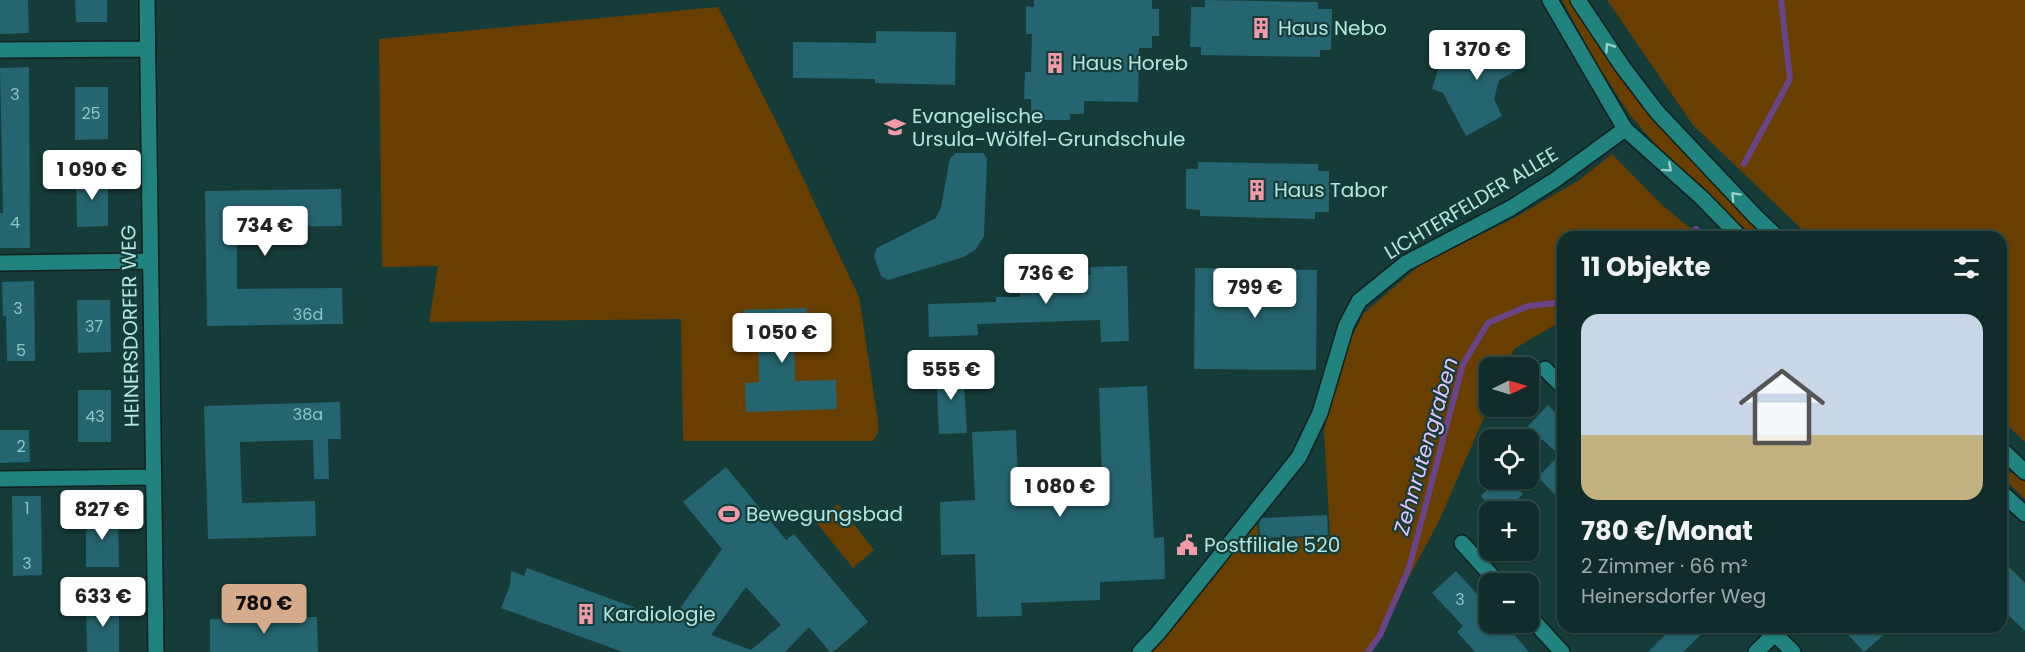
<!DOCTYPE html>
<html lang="de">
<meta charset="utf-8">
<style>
:root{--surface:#102d2b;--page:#193533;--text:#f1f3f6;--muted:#9ca8a9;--line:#304947;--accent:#d6ab8b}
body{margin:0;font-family:Poppins,sans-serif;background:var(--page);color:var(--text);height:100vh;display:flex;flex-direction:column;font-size:22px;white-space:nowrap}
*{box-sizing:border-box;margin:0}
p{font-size:20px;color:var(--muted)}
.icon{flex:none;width:33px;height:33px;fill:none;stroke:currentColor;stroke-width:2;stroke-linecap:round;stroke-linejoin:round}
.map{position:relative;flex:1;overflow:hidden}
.sheet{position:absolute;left:1557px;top:231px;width:450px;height:402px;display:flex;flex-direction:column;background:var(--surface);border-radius:18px;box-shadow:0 2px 4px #0004,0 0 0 2px var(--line)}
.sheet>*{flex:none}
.needle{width:39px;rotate:85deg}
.controls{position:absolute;left:1479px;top:357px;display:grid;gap:12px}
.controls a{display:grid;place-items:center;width:60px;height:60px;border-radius:12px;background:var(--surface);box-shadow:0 2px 4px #0004,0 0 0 2px var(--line);font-size:30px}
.price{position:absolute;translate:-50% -51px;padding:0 14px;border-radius:6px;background:#fff;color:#222;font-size:20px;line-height:39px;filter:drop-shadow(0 2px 3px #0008)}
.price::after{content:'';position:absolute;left:50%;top:36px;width:18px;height:14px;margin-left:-9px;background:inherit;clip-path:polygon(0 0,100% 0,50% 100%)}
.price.selected{background:var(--accent);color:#111}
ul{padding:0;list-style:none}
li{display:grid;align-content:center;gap:12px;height:318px;padding:0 24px}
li+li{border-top:2px solid var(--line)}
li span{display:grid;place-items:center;height:186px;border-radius:18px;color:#555}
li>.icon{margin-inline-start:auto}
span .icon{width:108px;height:108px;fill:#fffc;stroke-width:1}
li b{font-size:26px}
h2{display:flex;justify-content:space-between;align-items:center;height:72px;padding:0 24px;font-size:26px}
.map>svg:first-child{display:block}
.green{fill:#693f00}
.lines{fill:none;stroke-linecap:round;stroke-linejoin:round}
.stream{stroke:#6a4488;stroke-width:6}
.building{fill:#25656f;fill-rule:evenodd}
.minor-casing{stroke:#10201e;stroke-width:18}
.secondary-casing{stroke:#10201e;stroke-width:18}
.minor{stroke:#20837d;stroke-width:15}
.secondary{stroke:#20837d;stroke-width:15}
.oneway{stroke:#94d2cd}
.labels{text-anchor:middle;stroke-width:4.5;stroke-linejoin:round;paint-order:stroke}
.number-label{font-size:16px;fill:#8ec6c4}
.poi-label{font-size:20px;fill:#b1e6e1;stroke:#163c39;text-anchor:start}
.street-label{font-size:20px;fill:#b1e6e1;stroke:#163c39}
.water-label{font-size:21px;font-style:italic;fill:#e4c4ff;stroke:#163c39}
</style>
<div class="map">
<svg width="2025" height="652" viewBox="0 0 2025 652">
<rect width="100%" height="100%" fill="#163c39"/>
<path class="green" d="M 1562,0 L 1571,0 L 1770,237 L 1749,237 L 1655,144 L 1630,115 L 1597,64 Z
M 1607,0 L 2025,0 L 2025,442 L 2001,419 L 2001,237 L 1810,237 L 1693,125 Z
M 718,7 L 778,125 L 859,297 L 878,421 L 878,432 L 873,441 L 683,441 L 681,319 L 429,322 L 438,266 L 382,267 L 379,39 Z
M 1612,154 L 1662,205 L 1701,237 L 1563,237 L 1563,320 L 1514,349 L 1506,367 L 1490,368 L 1489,406 L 1440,519 L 1369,652 L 1148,652 L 1256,514 L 1259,541 L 1330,536 L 1324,431 L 1341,358 L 1363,314 L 1420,265 L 1516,217 L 1578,181 Z
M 2006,473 L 2012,473 L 2025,482 L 2025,499 L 2005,480 L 2004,475 Z
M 838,504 L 874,550 L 853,568 L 816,522 Z"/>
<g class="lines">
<path class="stream" d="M 1744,164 L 1790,79 L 1781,0
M 1686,237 L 1696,229
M 1368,652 L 1380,635 L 1409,568 L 1463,364 L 1488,323 L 1528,306 L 1563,302"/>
</g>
<path class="building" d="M 0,0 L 28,0 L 29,33 L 0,34 Z
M 75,0 L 107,0 L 107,22 L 76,22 Z
M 1034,0 L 1152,0 L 1152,9 L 1159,9 L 1159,36 L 1152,36 L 1152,48 L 1139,48 L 1138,102 L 1084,101 L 1084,114 L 1070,114 L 1070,120 L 1043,120 L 1043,113 L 1031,113 L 1031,99 L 1024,99 L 1025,72 L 1031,72 L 1032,34 L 1026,34 L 1026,6 L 1034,7 Z
M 1205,0 L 1318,2 L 1318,9 L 1332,9 L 1331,50 L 1320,50 L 1320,57 L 1201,55 L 1201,47 L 1190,47 L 1191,7 L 1205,7 Z
M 876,31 L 956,32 L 955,85 L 875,83 L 875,79 L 793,78 L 793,42 L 876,43 Z
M 1506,31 L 1525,66 L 1499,80 L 1494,99 L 1502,116 L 1466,136 L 1443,93 L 1432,89 L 1444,50 L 1461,55 Z
M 29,67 L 30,248 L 0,248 L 0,213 L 3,213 L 0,68 Z
M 75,87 L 108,87 L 108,139 L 75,140 Z
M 956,153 L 983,153 L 987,158 L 984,236 L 976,249 L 964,257 L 888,280 L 881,276 L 874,256 L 877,248 L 936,218 L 941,207 L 950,158 Z
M 1198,162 L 1318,164 L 1318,171 L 1329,171 L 1329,212 L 1315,212 L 1315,219 L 1200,216 L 1200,210 L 1186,209 L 1186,169 L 1198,169 Z
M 76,175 L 108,175 L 108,226 L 77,227 Z
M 341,189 L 342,226 L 237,227 L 237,289 L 342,288 L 343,324 L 207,326 L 205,191 Z
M 1127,266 L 1129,341 L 1101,342 L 1100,320 L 977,324 L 978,335 L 929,337 L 928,304 L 996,302 L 996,297 L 1020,297 L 1020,277 L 1091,275 L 1090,267 Z
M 1195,268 L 1317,270 L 1316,370 L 1194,369 Z
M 34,281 L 35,361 L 7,361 L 6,316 L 3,316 L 2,282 Z
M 77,300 L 110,300 L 111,352 L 78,353 Z
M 807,308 L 808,337 L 794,338 L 795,381 L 836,380 L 837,409 L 746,412 L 745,383 L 759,382 L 758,339 L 743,340 L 743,310 Z
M 963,367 L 967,433 L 939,434 L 936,369 Z
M 1147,386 L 1154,538 L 1164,537 L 1165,579 L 1100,582 L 1100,600 L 1021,603 L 1022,616 L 977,617 L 975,554 L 941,555 L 940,502 L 975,500 L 972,432 L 1016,430 L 1018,481 L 1102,478 L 1099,388 Z
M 78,390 L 111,390 L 111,442 L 78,442 Z
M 340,402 L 341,439 L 328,439 L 329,479 L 314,479 L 313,440 L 240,442 L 242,503 L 315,501 L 316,536 L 208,539 L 204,406 Z
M 1548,405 L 1563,420 L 1563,503 L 1538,477 L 1559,455 L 1543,440 L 1515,440 Z
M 0,430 L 29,430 L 30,462 L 0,463 Z
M 726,467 L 786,540 L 794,534 L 868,622 L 833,652 L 830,652 L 809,627 L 785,652 L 623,652 L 501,608 L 510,585 L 511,571 L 524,576 L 527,568 L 671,621 L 722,549 L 683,502 ZM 746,587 L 781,625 L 751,650 L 711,635 Z
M 1498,478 L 1507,478 L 1523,494 L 1505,512 L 1496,512 L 1481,496 Z
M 12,496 L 41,496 L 42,575 L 13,576 Z
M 86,514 L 118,514 L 119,567 L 86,567 Z
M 1327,515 L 1328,535 L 1260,538 L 1259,523 L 1262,518 Z
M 2001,559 L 2025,583 L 2025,631 L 2001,608 Z
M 1456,571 L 1490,608 L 1490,622 L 1503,622 L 1529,652 L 1475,652 L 1457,632 L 1463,626 L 1432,593 Z
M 86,604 L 119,604 L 119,652 L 87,652 Z
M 317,617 L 318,652 L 210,652 L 210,619 Z
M 1673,627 L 1709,627 L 1683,652 L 1648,652 Z
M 1841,627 L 1893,627 L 1864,652 Z"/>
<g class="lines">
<defs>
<path id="minor" d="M 147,0 L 156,652
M 0,50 L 147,49
M 0,263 L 150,261
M 1545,369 L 1563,387
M 0,479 L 153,477
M 1462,543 L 1499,584
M 1528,615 L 1562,652
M 1775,634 L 1793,652
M 1140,652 L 1158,633 L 1299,457 L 1320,413 L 1346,326 L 1359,301 L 1406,263 L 1511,208 L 1555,180 L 1625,129
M 1756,652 L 1782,627"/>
<path id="secondary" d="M 1550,0 L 1625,129 L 1702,198 L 1740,237
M 1578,0 L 1622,66 L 1657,112 L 1755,216 L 1777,237
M 2001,449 L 2025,472
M 2001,492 L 2025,514"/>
</defs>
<use href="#minor" class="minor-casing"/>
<use href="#secondary" class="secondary-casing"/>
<use href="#minor" class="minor"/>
<use href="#secondary" class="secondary"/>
</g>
<defs><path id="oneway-chevron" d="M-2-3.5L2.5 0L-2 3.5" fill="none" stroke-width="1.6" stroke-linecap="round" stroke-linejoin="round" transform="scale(1.5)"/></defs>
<g class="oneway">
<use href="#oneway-chevron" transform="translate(1609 47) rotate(-124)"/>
<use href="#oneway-chevron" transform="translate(1668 168) rotate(42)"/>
<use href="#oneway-chevron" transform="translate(1735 196) rotate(-133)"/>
</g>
<defs>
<symbol id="building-bare" viewBox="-9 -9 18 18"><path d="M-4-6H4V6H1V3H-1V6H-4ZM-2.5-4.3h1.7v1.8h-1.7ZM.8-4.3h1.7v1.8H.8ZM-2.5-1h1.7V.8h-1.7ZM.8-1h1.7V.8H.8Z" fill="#f39aa9" stroke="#163c39" stroke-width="2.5" paint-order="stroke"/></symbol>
<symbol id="school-bare" viewBox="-9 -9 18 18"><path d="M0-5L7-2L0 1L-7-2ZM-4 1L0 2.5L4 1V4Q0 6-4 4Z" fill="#f39aa9" stroke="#163c39" stroke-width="2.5" paint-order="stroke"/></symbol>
<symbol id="stadium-bare" viewBox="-9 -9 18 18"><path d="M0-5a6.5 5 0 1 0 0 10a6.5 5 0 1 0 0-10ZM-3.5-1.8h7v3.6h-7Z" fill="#f39aa9" stroke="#163c39" stroke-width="2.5" paint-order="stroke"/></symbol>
<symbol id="civic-bare" viewBox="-9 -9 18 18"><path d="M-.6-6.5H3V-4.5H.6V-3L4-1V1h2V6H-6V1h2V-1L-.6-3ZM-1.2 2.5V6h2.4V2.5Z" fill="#f39aa9" stroke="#163c39" stroke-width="2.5" paint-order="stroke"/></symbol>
</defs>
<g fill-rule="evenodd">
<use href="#building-bare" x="1246" y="13" width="30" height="30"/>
<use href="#building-bare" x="1040" y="48" width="30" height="30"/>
<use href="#school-bare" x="880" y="112" width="30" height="30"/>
<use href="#building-bare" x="1242" y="175" width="30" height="30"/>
<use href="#stadium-bare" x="714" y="499" width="30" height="30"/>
<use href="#civic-bare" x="1172" y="530" width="30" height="30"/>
<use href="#building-bare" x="571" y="599" width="30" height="30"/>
</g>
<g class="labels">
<g class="number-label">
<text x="15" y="100">3</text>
<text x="91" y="119">25</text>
<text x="15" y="228">4</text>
<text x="18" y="314">3</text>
<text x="308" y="320">36d</text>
<text x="94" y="332">37</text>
<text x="21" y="356">5</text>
<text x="308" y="420">38a</text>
<text x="95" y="422">43</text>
<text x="21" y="452">2</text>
<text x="27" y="514">1</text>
<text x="27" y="569">3</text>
<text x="1460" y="605">3</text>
</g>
<g class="poi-label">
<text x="1278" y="35">Haus Nebo</text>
<text x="1072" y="70">Haus Horeb</text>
<text x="912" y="123">Evangelische<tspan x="912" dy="23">Ursula-Wölfel-Grundschule</tspan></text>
<text x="1274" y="197">Haus Tabor</text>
<text x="746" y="521">Bewegungsbad</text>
<text x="1204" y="552">Postfiliale 520</text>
<text x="603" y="621">Kardiologie</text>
</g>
<g class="street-label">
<text transform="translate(1471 203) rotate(-31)" y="7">LICHTERFELDER ALLEE</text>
<text transform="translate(130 326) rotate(-91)" y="7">HEINERSDORFER WEG</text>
</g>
<g class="water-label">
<text transform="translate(1426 446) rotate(-74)" y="7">Zehnrutengraben</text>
</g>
</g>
</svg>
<div class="controls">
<a><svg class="needle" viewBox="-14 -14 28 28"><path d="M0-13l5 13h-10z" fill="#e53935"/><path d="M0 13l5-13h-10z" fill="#9ca8a9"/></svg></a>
<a><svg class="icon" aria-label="locate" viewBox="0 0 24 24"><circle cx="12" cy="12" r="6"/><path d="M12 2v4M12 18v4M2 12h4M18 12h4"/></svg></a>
<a>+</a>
<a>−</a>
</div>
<b class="price" style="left:1477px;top:81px">1 370 €</b>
<b class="price" style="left:92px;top:201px">1 090 €</b>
<b class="price" style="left:265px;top:257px">734 €</b>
<b class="price" style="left:1046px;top:305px">736 €</b>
<b class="price" style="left:1255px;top:319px">799 €</b>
<b class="price" style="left:782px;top:364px">1 050 €</b>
<b class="price" style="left:951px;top:401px">555 €</b>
<b class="price" style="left:1060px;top:518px">1 080 €</b>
<b class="price" style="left:102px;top:541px">827 €</b>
<b class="price" style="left:103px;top:628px">633 €</b>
<b class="price selected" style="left:264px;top:635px">780 €</b>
<section class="sheet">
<h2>11 Objekte<svg class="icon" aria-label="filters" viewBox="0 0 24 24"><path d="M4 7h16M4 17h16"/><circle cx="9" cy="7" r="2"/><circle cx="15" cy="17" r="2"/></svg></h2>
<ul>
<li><span style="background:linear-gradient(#c9d6e8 65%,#c2b280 0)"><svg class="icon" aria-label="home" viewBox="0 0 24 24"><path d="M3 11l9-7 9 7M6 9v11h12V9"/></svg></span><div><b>780 €/Monat</b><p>2 Zimmer · 66 m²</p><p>Heinersdorfer Weg</p></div></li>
</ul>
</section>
</div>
